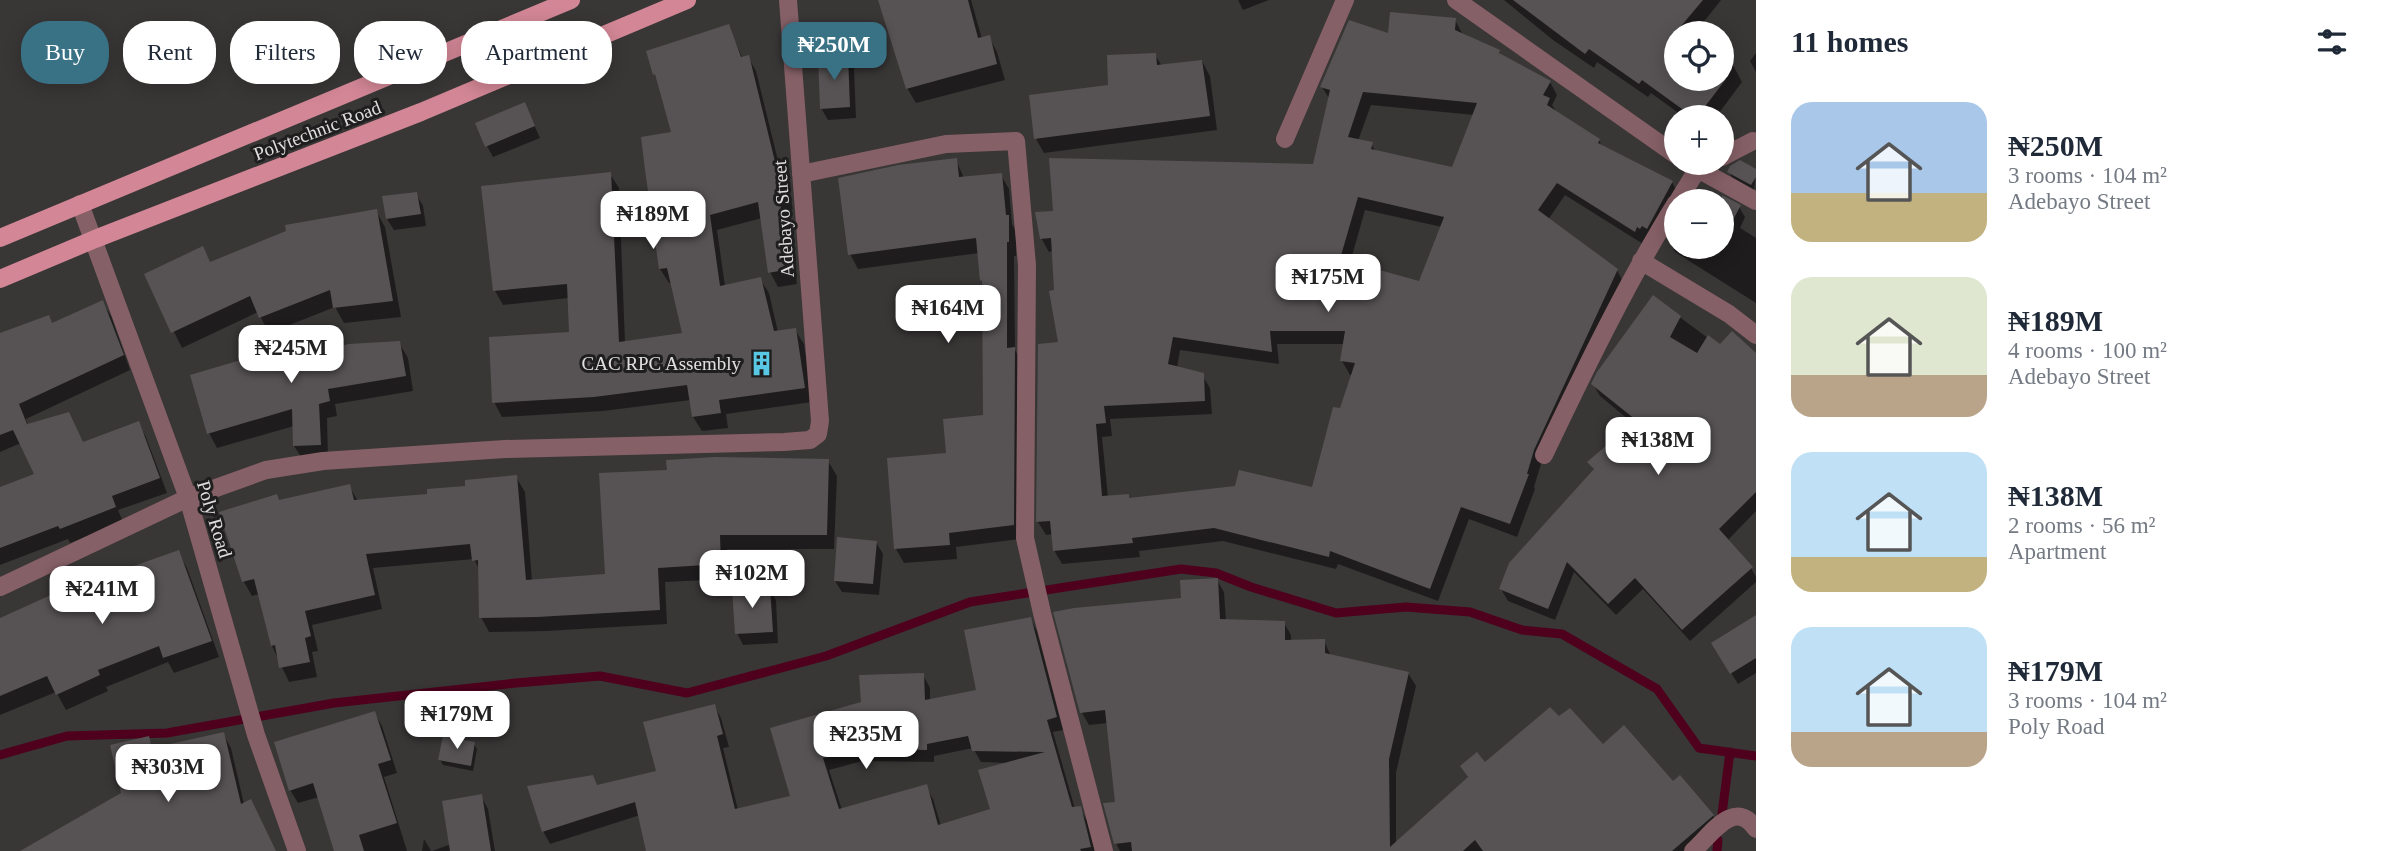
<!DOCTYPE html>
<meta charset="utf-8">
<style>
:root{--surface:#fff;--page:#f2f2f3;--text:#1f2937;--muted:#747a83;--accent:#397185}
body{margin:0;font-family:"Times New Roman",serif;background:var(--page);color:var(--text);height:100vh;display:flex;flex-direction:column;font-size:26px;white-space:nowrap}
*{box-sizing:border-box;margin:0}
p{font-size:23px;color:var(--muted)}
.icon{flex:none;width:38px;height:38px;fill:none;stroke:currentColor;stroke-width:2;stroke-linecap:round;stroke-linejoin:round}
.map{position:relative;flex:1;overflow:hidden}
.sheet{display:flex;flex-direction:column;background:var(--surface);width:630px}
.sheet>*{flex:none}
.top-card{position:absolute;left:21px;top:21px;width:665px;height:63px;display:flex;gap:14px}
.controls{position:absolute;left:1664px;top:21px;display:grid;gap:14px}
.controls a{display:grid;place-items:center;width:70px;height:70px;border-radius:50%;background:var(--surface);box-shadow:0 4px 18px #0003;font-size:35px}
.price{position:absolute;translate:-50% -60px;padding:0 16px;border-radius:14px;background:#fff;color:#222;font-size:23px;line-height:46px;filter:drop-shadow(0 2px 4px #0008)}
.price::after{content:'';position:absolute;left:50%;top:42px;width:21px;height:16px;margin-left:-10px;background:inherit;clip-path:polygon(0 0,100% 0,50% 100%)}
.price.active{background:var(--accent);color:#fff}
ul{padding:0;list-style:none}
li{display:flex;align-items:center;gap:21px;height:175px;padding:0 35px}
li span{display:grid;place-items:center;flex:none;width:196px;height:140px;border-radius:21px;color:#555}
li>.icon{margin-inline-start:auto}
span .icon{width:84px;height:84px;fill:#fffc;stroke-width:1}
li b{font-size:30px}
h2{display:flex;justify-content:space-between;align-items:center;height:84px;padding:0 35px;font-size:30px}
.tag{padding:0 24px;border-radius:28px;background:var(--surface);box-shadow:0 4px 18px #0003;font-size:24px;line-height:63px}
.tag.active{background:var(--accent);color:#fff}
main{display:flex;flex:1;min-height:0}
.map>svg:first-child{display:block}
.shadow{fill:#0007;fill-rule:evenodd}
.lines{fill:none;stroke-linecap:round;stroke-linejoin:round}
.stream{stroke:#4e001d;stroke-width:9}
.building{fill:#575354;fill-rule:evenodd}
.minor{stroke:#866067;stroke-width:18}
.major{stroke:#d38796;stroke-width:18}
.labels{text-anchor:middle;stroke-width:6;stroke-linejoin:round;paint-order:stroke}
.street-label{font-size:19px;fill:#e1dedf;stroke:#1f1e1e}
.poi-label{font-size:19px;fill:#e1dedf;stroke:#1f1e1e;text-anchor:end}
</style>
<main>
<div class="map">
<svg width="1756" height="851" viewBox="0 0 1756 851">
<rect width="100%" height="100%" fill="#393636"/>
<path class="shadow" d="M 880,0 L 971,0 L 982,39 L 989,37 L 997,52 L 1005,80 L 916,103 L 907,88 Z
M 1238,0 L 1269,0 L 1243,10 Z
M 1504,0 L 1721,0 L 1695,33 L 1676,33 L 1676,79 L 1722,79 L 1722,59 L 1734,67 L 1742,82 L 1716,117 L 1684,117 L 1651,93 L 1648,97 L 1597,62 L 1594,68 L 1553,40 Z
M 1455,20 L 1462,33 L 1499,52 L 1501,56 L 1550,82 L 1557,95 L 1552,105 L 1557,113 L 1599,140 L 1602,147 L 1672,182 L 1679,196 L 1643,244 L 1565,195 L 1548,220 L 1617,270 L 1624,284 L 1541,464 L 1534,487 L 1535,489 L 1517,537 L 1469,519 L 1438,601 L 1338,564 L 1336,569 L 1223,541 L 1139,551 L 1140,557 L 1062,564 L 1054,550 L 1053,534 L 1046,535 L 1038,522 L 1040,346 L 1060,343 L 1053,251 L 1049,252 L 1041,238 L 1315,166 L 1330,100 L 1322,87 L 1390,35 ZM 1371,105 L 1474,115 L 1453,169 L 1376,152 L 1371,144 L 1358,141 ZM 1365,210 L 1442,227 L 1420,283 L 1350,263 ZM 1277,344 L 1345,344 L 1342,361 L 1350,375 L 1353,375 L 1313,489 L 1130,500 L 1108,497 L 1102,437 L 1112,436 L 1110,419 L 1212,414 L 1210,388 L 1202,375 L 1177,368 L 1180,350 L 1279,364 Z
M 728,26 L 743,59 L 748,57 L 756,71 L 783,181 L 788,189 L 793,209 L 786,211 L 797,284 L 778,287 L 770,272 L 762,218 L 717,230 L 725,286 L 760,279 L 769,293 L 778,332 L 795,330 L 804,344 L 812,402 L 726,414 L 728,428 L 702,431 L 693,417 L 691,400 L 603,411 L 502,417 L 494,402 L 571,334 L 569,298 L 503,305 L 495,291 L 610,174 L 619,188 L 625,342 L 684,335 L 672,283 L 669,283 L 660,269 L 673,134 L 659,81 L 648,52 Z
M 1756,53 L 1756,72 L 1750,61 Z
M 1155,55 L 1162,66 L 1202,61 L 1210,76 L 1217,130 L 1044,153 L 1036,139 Z
M 847,57 L 854,68 L 856,118 L 828,120 L 821,108 Z
M 530,116 L 540,138 L 493,157 L 487,146 Z
M 956,160 L 964,178 L 1001,175 L 1009,189 L 1012,224 L 1016,231 L 1016,256 L 1014,256 L 1015,350 L 1022,363 L 1021,539 L 956,547 L 957,559 L 904,563 L 896,549 L 948,455 L 985,417 L 984,284 L 982,280 L 979,253 L 858,269 L 850,254 Z
M 1756,171 L 1754,190 L 1732,177 L 1729,172 Z
M 416,194 L 423,206 L 426,226 L 394,230 L 387,219 Z
M 1717,195 L 1739,207 L 1745,217 L 1740,228 L 1756,238 L 1756,303 L 1675,252 L 1669,241 L 1676,228 L 1676,247 L 1722,247 L 1722,201 L 1714,201 Z
M 376,211 L 385,227 L 401,317 L 344,323 L 335,307 L 269,333 L 258,312 L 182,348 L 146,275 L 211,263 Z
M 1654,298 L 1720,347 L 1756,355 L 1756,511 L 1727,541 L 1751,568 L 1756,577 L 1756,582 L 1690,641 L 1643,589 L 1616,615 L 1574,572 L 1555,620 L 1508,601 L 1501,589 L 1595,471 L 1590,463 L 1634,424 L 1600,396 L 1593,384 Z
M 102,302 L 111,316 L 130,370 L 26,419 L 28,426 L 83,444 L 138,423 L 146,437 L 167,493 L 118,510 L 123,522 L 70,543 L 68,539 L 0,565 L 0,489 L 37,475 L 21,443 L 0,452 L 0,335 L 52,325 Z
M 399,343 L 408,358 L 413,391 L 335,404 L 337,416 L 327,418 L 328,459 L 303,460 L 294,446 L 294,426 L 217,448 L 209,433 L 271,353 L 276,362 Z
M 828,461 L 837,476 L 834,549 L 727,549 L 729,579 L 665,582 L 667,624 L 546,631 L 489,632 L 481,617 L 480,571 L 474,559 L 373,568 L 382,609 L 312,625 L 318,651 L 312,652 L 317,677 L 289,682 L 272,646 L 259,594 L 252,596 L 244,582 L 222,513 L 349,486 L 358,501 L 429,495 L 516,477 L 525,492 L 532,581 L 607,576 Z
M 876,542 L 883,554 L 879,595 L 842,592 L 835,581 Z
M 178,552 L 187,568 L 219,657 L 174,673 L 168,662 L 106,687 L 108,691 L 66,710 L 56,692 L 0,715 L 0,619 L 64,598 Z
M 1217,580 L 1224,592 L 1226,621 L 1284,623 L 1291,635 L 1291,642 L 1324,641 L 1331,656 L 1408,673 L 1416,686 L 1396,773 L 1396,844 L 1469,779 L 1462,767 L 1485,764 L 1559,719 L 1603,746 L 1672,783 L 1713,816 L 1720,828 L 1693,851 L 1120,851 L 1116,843 L 1116,803 L 1108,723 L 1089,725 L 1082,713 L 1183,600 Z
M 769,589 L 776,600 L 778,643 L 743,645 L 737,633 Z
M 1756,617 L 1756,673 L 1738,684 L 1720,655 Z
M 1030,618 L 1037,631 L 1063,730 L 1053,732 L 1075,809 L 1080,808 L 1087,821 L 1095,851 L 647,851 L 640,815 L 550,844 L 543,831 L 598,787 L 658,773 L 714,706 L 721,718 L 729,747 L 723,748 L 738,810 L 792,797 L 862,703 L 923,675 L 930,688 L 930,701 L 978,691 ZM 973,748 L 981,762 L 1008,763 L 992,810 L 941,826 L 933,799 L 926,787 L 842,810 L 829,770 L 862,761 L 934,762 L 934,756 Z
M 374,713 L 382,726 L 397,773 L 384,777 L 407,851 L 336,851 L 319,797 L 298,803 L 290,790 Z
M 223,734 L 231,748 L 244,804 L 275,851 L 21,851 L 123,794 L 148,738 L 155,750 Z
M 474,744 L 477,749 L 473,771 L 443,765 L 440,760 Z
M 481,796 L 488,809 L 495,851 L 432,851 L 451,844 Z
M 424,839 L 430,849 L 431,851 L 422,851 Z"/>
<g class="lines">
<path class="stream" d="M 0,755 L 67,736 L 167,733 L 334,703 L 516,683 L 600,676 L 687,693 L 826,656 L 970,602 L 1181,569 L 1216,573 L 1251,587 L 1336,613 L 1406,607 L 1470,612 L 1522,630 L 1562,634 L 1657,689 L 1699,748 L 1756,756
M 1722,814 L 1730,752
M 1717,851 L 1718,840"/>
</g>
<path class="building" d="M 878,0 L 968,0 L 978,38 L 990,35 L 997,64 L 906,89 Z
M 1513,0 L 1703,0 L 1676,32 L 1676,79 L 1726,79 L 1697,117 L 1693,117 L 1642,80 L 1639,84 L 1589,49 L 1585,54 Z
M 1390,12 L 1456,18 L 1455,30 L 1500,50 L 1499,53 L 1551,81 L 1543,95 L 1550,98 L 1547,105 L 1600,139 L 1598,143 L 1673,181 L 1647,229 L 1642,226 L 1640,229 L 1637,227 L 1635,232 L 1557,183 L 1538,210 L 1618,269 L 1534,450 L 1527,474 L 1529,474 L 1510,524 L 1461,507 L 1430,589 L 1330,551 L 1329,557 L 1214,528 L 1132,538 L 1133,543 L 1053,551 L 1050,521 L 1036,522 L 1038,344 L 1058,342 L 1049,291 L 1054,290 L 1051,238 L 1040,239 L 1035,212 L 1053,211 L 1049,158 L 1313,164 L 1330,90 L 1320,87 L 1349,20 L 1388,33 ZM 1363,92 L 1477,103 L 1452,167 L 1371,149 L 1373,142 L 1348,137 ZM 1358,197 L 1444,217 L 1419,281 L 1340,259 ZM 1270,331 L 1345,331 L 1340,361 L 1355,363 L 1340,408 L 1333,407 L 1312,487 L 1239,470 L 1235,486 L 1129,498 L 1129,494 L 1102,496 L 1096,424 L 1106,423 L 1104,406 L 1205,401 L 1204,373 L 1168,364 L 1173,337 L 1272,352 Z
M 729,24 L 741,57 L 749,55 L 778,174 L 781,173 L 786,194 L 779,196 L 790,269 L 768,273 L 758,202 L 710,215 L 720,286 L 761,277 L 774,331 L 796,328 L 805,388 L 719,400 L 721,413 L 692,417 L 687,385 L 594,397 L 492,403 L 489,337 L 569,332 L 567,284 L 493,291 L 481,186 L 611,172 L 619,342 L 682,333 L 667,268 L 659,269 L 645,170 L 641,137 L 671,132 L 655,74 L 653,75 L 646,51 Z
M 1156,53 L 1157,65 L 1202,60 L 1210,116 L 1034,139 L 1029,95 L 1108,85 L 1107,55 Z
M 848,55 L 850,107 L 820,109 L 818,56 Z
M 525,102 L 535,126 L 485,147 L 475,123 Z
M 957,158 L 959,177 L 1002,173 L 1006,215 L 1009,215 L 1009,242 L 1007,242 L 1007,348 L 1015,347 L 1014,525 L 949,533 L 950,545 L 894,549 L 887,458 L 946,453 L 943,419 L 983,415 L 982,280 L 980,281 L 976,238 L 848,255 L 838,178 L 898,165 Z
M 1740,160 L 1756,169 L 1756,177 L 1751,185 L 1727,172 L 1730,166 Z
M 417,192 L 421,214 L 386,219 L 382,196 Z
M 1722,195 L 1741,205 L 1722,240 Z
M 377,209 L 393,301 L 333,308 L 330,290 L 259,318 L 250,296 L 171,333 L 144,274 L 203,246 L 210,262 L 286,231 L 285,225 Z
M 1653,295 L 1681,316 L 1670,337 L 1697,353 L 1708,335 L 1720,344 L 1732,331 L 1756,353 L 1756,492 L 1719,529 L 1753,567 L 1682,630 L 1635,578 L 1608,604 L 1567,562 L 1548,609 L 1499,589 L 1509,563 L 1594,469 L 1587,462 L 1636,420 L 1591,384 L 1597,372 Z
M 103,300 L 124,355 L 19,404 L 27,424 L 24,425 L 69,412 L 83,442 L 139,421 L 160,478 L 112,496 L 116,507 L 60,529 L 58,526 L 0,548 L 0,487 L 34,474 L 13,430 L 0,435 L 0,333 L 49,315 L 52,323 Z
M 400,341 L 406,376 L 328,389 L 330,401 L 319,404 L 321,445 L 293,446 L 292,409 L 207,434 L 190,375 L 271,351 L 274,360 L 349,344 Z
M 715,457 L 829,459 L 827,535 L 720,535 L 721,564 L 658,568 L 660,610 L 537,617 L 479,618 L 478,560 L 472,561 L 470,544 L 366,554 L 375,595 L 305,611 L 311,636 L 305,638 L 310,662 L 279,668 L 275,645 L 271,646 L 254,579 L 242,582 L 219,512 L 277,494 L 279,500 L 350,484 L 354,500 L 427,494 L 427,489 L 465,486 L 465,480 L 517,475 L 526,580 L 605,574 L 599,473 L 667,470 L 666,460 Z
M 837,537 L 877,541 L 873,584 L 834,581 Z
M 179,550 L 212,641 L 163,658 L 159,646 L 98,670 L 100,675 L 56,695 L 47,676 L 0,696 L 0,618 L 62,590 L 64,596 L 132,570 L 131,567 Z
M 1218,578 L 1220,619 L 1285,621 L 1285,640 L 1325,639 L 1325,653 L 1409,672 L 1389,759 L 1390,847 L 1468,777 L 1460,766 L 1477,752 L 1485,762 L 1550,707 L 1559,716 L 1570,708 L 1603,744 L 1624,725 L 1673,781 L 1680,775 L 1714,815 L 1672,851 L 1483,851 L 1475,840 L 1463,851 L 1132,851 L 1131,842 L 1114,844 L 1103,803 L 1115,802 L 1105,710 L 1080,713 L 1053,612 L 1074,608 L 1181,598 L 1180,580 Z
M 770,587 L 773,632 L 735,634 L 732,589 Z
M 1756,615 L 1756,658 L 1730,674 L 1711,643 Z
M 1031,617 L 1057,717 L 1047,720 L 1072,807 L 1081,806 L 1091,847 L 1080,849 L 1081,851 L 646,851 L 635,802 L 542,832 L 527,786 L 593,775 L 597,785 L 656,771 L 643,722 L 715,704 L 723,734 L 717,736 L 735,809 L 790,796 L 770,728 L 861,702 L 859,675 L 924,673 L 925,700 L 976,690 L 964,630 ZM 968,736 L 972,751 L 1045,752 L 978,770 L 990,809 L 938,825 L 927,784 L 839,809 L 823,758 L 854,749 L 927,750 L 927,744 Z
M 375,711 L 391,760 L 378,764 L 397,823 L 359,835 L 364,851 L 334,851 L 313,783 L 289,791 L 274,742 Z
M 224,732 L 241,804 L 251,799 L 276,851 L 20,851 L 121,793 L 110,745 L 149,736 L 152,748 Z
M 443,736 L 475,742 L 471,766 L 438,760 Z
M 482,794 L 491,851 L 450,851 L 442,801 Z"/>
<g class="lines">
<path class="minor" d="M 1456,0 L 1676,155
M 1285,139 L 1345,0
M 1722,157 L 1753,141
M 1687,163 L 1756,201
M 801,174 L 946,144 L 1016,141 L 1027,265 L 1025,538 L 1042,613 L 1104,851
M 1678,201 L 1697,170 L 1710,163
M 80,204 L 188,498 L 256,735 L 297,851
M 1641,261 L 1729,314 L 1756,335
M 1544,455 C 1585,369 1626,284 1676,203
M 0,587 L 188,498 L 266,470 L 323,461 L 505,449 L 784,442 L 810,440 L 818,434 L 820,421 L 788,0
M 1693,851 C 1711,835 1734,797 1756,829"/>
<path class="major" d="M 0,238 L 571,0
M 0,279 L 95,239 L 421,112 L 687,0"/>
</g>
<defs>
<symbol id="building-bare" viewBox="-9 -9 18 18"><path d="M-4-6H4V6H1V3H-1V6H-4ZM-2.5-4.3h1.7v1.8h-1.7ZM.8-4.3h1.7v1.8H.8ZM-2.5-1h1.7V.8h-1.7ZM.8-1h1.7V.8H.8Z" fill="#58c8e4" stroke="#1f1e1e" stroke-width="2.5" paint-order="stroke"/></symbol>
</defs>
<g fill-rule="evenodd">
<use href="#building-bare" x="744" y="346" width="35" height="35"/>
</g>
<g class="labels">
<g class="street-label">
<text transform="translate(317 130) rotate(-21)" y="7">Polytechnic Road</text>
<text transform="translate(783 219) rotate(-94)" y="7">Adebayo Street</text>
<text transform="translate(215 519) rotate(73)" y="7">Poly Road</text>
</g>
<g class="poi-label">
<text x="741" y="370">CAC RPC Assembly</text>
</g>
</g>
</svg>
<div class="controls">
<a><svg class="icon" aria-label="locate" viewBox="0 0 24 24"><circle cx="12" cy="12" r="6"/><path d="M12 2v4M12 18v4M2 12h4M18 12h4"/></svg></a>
<a>+</a>
<a>−</a>
</div>
<b class="price active" style="left:834px;top:82px">₦250M</b>
<b class="price" style="left:653px;top:251px">₦189M</b>
<b class="price" style="left:1328px;top:314px">₦175M</b>
<b class="price" style="left:948px;top:345px">₦164M</b>
<b class="price" style="left:291px;top:385px">₦245M</b>
<b class="price" style="left:1658px;top:477px">₦138M</b>
<b class="price" style="left:752px;top:610px">₦102M</b>
<b class="price" style="left:102px;top:626px">₦241M</b>
<b class="price" style="left:457px;top:751px">₦179M</b>
<b class="price" style="left:866px;top:771px">₦235M</b>
<b class="price" style="left:168px;top:804px">₦303M</b>
<div class="top-card">
<a class="tag active">Buy</a>
<a class="tag">Rent</a>
<a class="tag">Filters</a>
<a class="tag">New</a>
<a class="tag">Apartment</a>
</div>
</div>
<section class="sheet">
<h2>11 homes<svg class="icon" aria-label="filters" viewBox="0 0 24 24"><path d="M4 7h16M4 17h16"/><circle cx="9" cy="7" r="2"/><circle cx="15" cy="17" r="2"/></svg></h2>
<ul>
<li><span style="background:linear-gradient(#a9c7e8 65%,#c2b280 0)"><svg class="icon" aria-label="home" viewBox="0 0 24 24"><path d="M3 11l9-7 9 7M6 9v11h12V9"/></svg></span><div><b>₦250M</b><p>3 rooms · 104 m²</p><p>Adebayo Street</p></div></li>
<li><span style="background:linear-gradient(#dfe7d0 70%,#b9a48a 0)"><svg class="icon" aria-label="home" viewBox="0 0 24 24"><path d="M3 11l9-7 9 7M6 9v11h12V9"/></svg></span><div><b>₦189M</b><p>4 rooms · 100 m²</p><p>Adebayo Street</p></div></li>
<li><span style="background:linear-gradient(#bfe0f5 75%,#c2b280 0)"><svg class="icon" aria-label="home" viewBox="0 0 24 24"><path d="M3 11l9-7 9 7M6 9v11h12V9"/></svg></span><div><b>₦138M</b><p>2 rooms · 56 m²</p><p>Apartment</p></div></li>
<li><span style="background:linear-gradient(#bfe0f5 75%,#b9a48a 0)"><svg class="icon" aria-label="home" viewBox="0 0 24 24"><path d="M3 11l9-7 9 7M6 9v11h12V9"/></svg></span><div><b>₦179M</b><p>3 rooms · 104 m²</p><p>Poly Road</p></div></li>
</ul>
</section>
</main>
